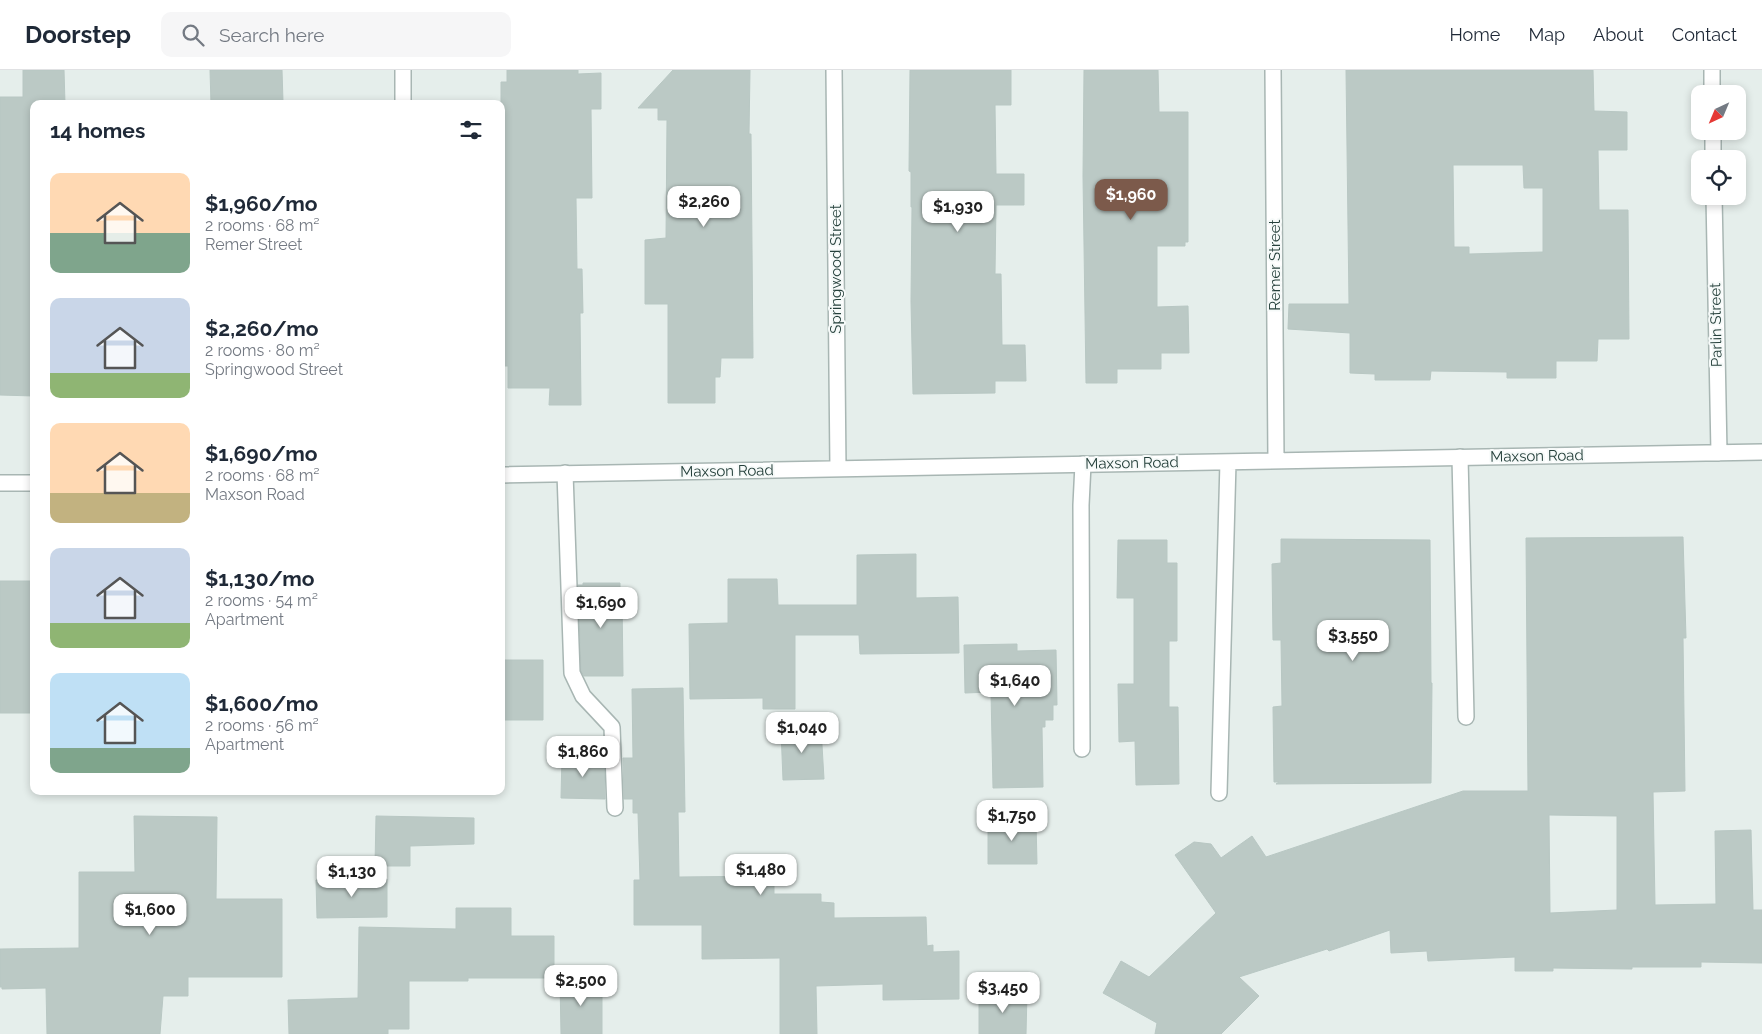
<!DOCTYPE html>
<meta charset="utf-8">
<style>
:root{--surface:#fff;--page:#f6f6f7;--text:#1f2937;--muted:#747a83;--line:#e0e1e3;--accent:#7c5a4b}
body{margin:0;font-family:Raleway,sans-serif;background:var(--page);color:var(--text);height:100vh;display:flex;flex-direction:column;font-size:19px;white-space:nowrap}
*{box-sizing:border-box;margin:0}
p{font-size:16px;color:var(--muted)}
.icon{flex:none;width:28px;height:28px;fill:none;stroke:currentColor;stroke-width:2;stroke-linecap:round;stroke-linejoin:round}
.map{position:relative;flex:1;overflow:hidden}
.drawer{position:absolute;left:30px;top:30px;width:475px;height:695px;display:flex;flex-direction:column;background:var(--surface);border-radius:10px;box-shadow:0 2px 8px #0003}
.drawer>*{flex:none}
.needle{width:32px;rotate:224deg}
.tools{position:absolute;left:1691px;top:15px;display:grid;gap:10px}
.tools a{display:grid;place-items:center;width:55px;height:55px;border-radius:10px;background:var(--surface);box-shadow:0 2px 8px #0003;font-size:25px}
.price{position:absolute;translate:-50% -42px;padding:0 11px;border-radius:10px;background:#fff;color:#222;font-size:16px;line-height:32px;filter:drop-shadow(0 1px 2px #0008)}
.price::after{content:'';position:absolute;left:50%;top:30px;width:15px;height:11px;margin-left:-8px;background:inherit;clip-path:polygon(0 0,100% 0,50% 100%)}
.price.on{background:var(--accent);color:#fff}
ul{padding:0;list-style:none}
li{display:flex;align-items:center;gap:15px;height:125px;padding:0 20px}
li span{display:grid;place-items:center;flex:none;width:140px;height:100px;border-radius:10px;color:#555}
li>.icon{margin-inline-start:auto}
span .icon{width:60px;height:60px;fill:#fffc;stroke-width:1}
li b{font-size:21px}
h2{display:flex;justify-content:space-between;align-items:center;height:60px;padding:0 20px;font-size:21px}
header{display:flex;align-items:center;gap:30px;box-sizing:border-box;height:70px;padding:0 25px;background:var(--surface);border-bottom:1px solid var(--line)}
header strong{font-size:24px}
nav{display:flex;gap:28px;margin-inline-start:auto;font-size:18px}
.search{width:350px;height:45px;background:var(--page);display:flex;align-items:center;gap:12px;box-sizing:border-box;padding:0 18px;border-radius:10px;color:var(--muted);font-size:19px}
.map>svg:first-child{display:block}
.building{fill:#bbc9c5;stroke:#b8c7c3;fill-rule:evenodd}
.lines{fill:none;stroke-linecap:round;stroke-linejoin:round}
.service-casing{stroke:#a8b6b3;stroke-width:18}
.minor-casing{stroke:#a8b6b3;stroke-width:18}
.service{stroke:#fff;stroke-width:15}
.minor{stroke:#fff;stroke-width:15}
.labels{text-anchor:middle;stroke-width:4;stroke-linejoin:round;paint-order:stroke}
.street-label{font-size:15px;fill:#25403b;stroke:#f6faf9}
</style>
<header>
<strong>Doorstep</strong>
<div class="search"><svg class="icon" aria-label="search" viewBox="0 0 24 24"><circle cx="10" cy="10" r="6"/><path d="M15 15l6 6"/></svg>Search here</div>
<nav><a>Home</a><a>Map</a><a>About</a><a>Contact</a></nav>
</header>
<div class="map">
<svg width="1762" height="964" viewBox="0 0 1762 964">
<rect width="100%" height="100%" fill="#e5eeeb"/>
<path class="building" d="M 23,0 L 64,0 L 65,34 L 34,34 L 34,326 L 0,325 L 0,27 L 23,27 Z
M 210,0 L 282,0 L 283,32 L 277,32 L 277,34 L 211,34 Z
M 507,0 L 578,0 L 578,4 L 601,3 L 601,39 L 591,39 L 592,128 L 576,128 L 577,199 L 582,199 L 583,243 L 580,243 L 581,335 L 549,335 L 550,318 L 508,318 L 508,296 L 501,296 L 501,12 L 507,12 Z
M 673,0 L 750,0 L 749,64 L 751,64 L 753,288 L 721,288 L 720,307 L 715,307 L 715,333 L 668,333 L 668,234 L 645,234 L 645,170 L 666,168 L 667,50 L 658,50 L 658,38 L 638,38 Z
M 910,0 L 1011,0 L 1011,35 L 995,35 L 996,104 L 1024,104 L 1024,135 L 996,135 L 995,204 L 1001,204 L 1002,275 L 1025,275 L 1026,311 L 995,311 L 995,323 L 913,324 L 911,231 L 912,137 L 911,137 L 911,102 L 909,101 Z
M 1084,0 L 1158,0 L 1159,42 L 1188,42 L 1188,172 L 1185,172 L 1185,176 L 1157,176 L 1157,237 L 1188,236 L 1189,283 L 1161,283 L 1161,299 L 1117,299 L 1117,313 L 1086,313 L 1083,106 Z
M 1346,0 L 1593,0 L 1594,41 L 1627,42 L 1627,80 L 1598,80 L 1599,140 L 1628,140 L 1629,269 L 1598,269 L 1597,291 L 1556,291 L 1556,308 L 1507,308 L 1507,302 L 1431,301 L 1430,310 L 1375,310 L 1375,304 L 1350,303 L 1350,263 L 1288,259 L 1289,234 L 1349,234 ZM 1453,95 L 1523,95 L 1524,118 L 1543,118 L 1543,182 L 1469,184 L 1469,177 L 1454,177 Z
M 1683,467 L 1686,568 L 1683,568 L 1685,721 L 1653,722 L 1655,835 L 1716,834 L 1715,761 L 1751,760 L 1753,840 L 1762,840 L 1762,893 L 1701,892 L 1701,897 L 1632,897 L 1632,899 L 1553,898 L 1553,901 L 1515,901 L 1515,887 L 1428,891 L 1427,881 L 1391,883 L 1390,860 L 1329,881 L 1327,879 L 1239,907 L 1259,926 L 1221,964 L 1155,964 L 1157,953 L 1103,923 L 1121,891 L 1149,907 L 1216,843 L 1175,785 L 1194,772 L 1211,774 L 1221,788 L 1252,766 L 1266,787 L 1463,721 L 1528,721 L 1526,468 ZM 1549,745 L 1617,746 L 1617,840 L 1550,843 Z
M 1281,469 L 1430,470 L 1431,613 L 1432,613 L 1431,713 L 1276,714 L 1279,712 L 1274,712 L 1273,637 L 1282,636 L 1281,570 L 1273,570 L 1272,494 L 1281,493 Z
M 1118,470 L 1167,470 L 1167,493 L 1177,493 L 1177,571 L 1169,571 L 1169,637 L 1178,637 L 1179,714 L 1136,715 L 1135,671 L 1119,672 L 1118,614 L 1134,614 L 1134,528 L 1117,528 Z
M 916,484 L 916,528 L 958,527 L 959,583 L 860,584 L 859,565 L 795,565 L 795,639 L 763,639 L 763,628 L 690,629 L 689,554 L 728,553 L 728,509 L 777,509 L 778,535 L 857,535 L 857,485 Z
M 0,511 L 34,511 L 34,643 L 0,643 Z
M 583,513 L 620,513 L 620,529 L 622,529 L 623,606 L 584,606 L 581,601 L 578,515 L 583,515 Z
M 1017,574 L 1017,581 L 1056,580 L 1057,635 L 1053,635 L 1053,650 L 1045,650 L 1045,657 L 1042,657 L 1043,717 L 993,718 L 991,622 L 965,623 L 964,575 Z
M 501,590 L 543,590 L 543,650 L 501,650 Z
M 683,618 L 685,742 L 678,742 L 679,807 L 774,806 L 774,824 L 821,824 L 821,832 L 834,833 L 834,848 L 926,847 L 927,876 L 933,875 L 933,882 L 959,881 L 959,929 L 883,930 L 883,914 L 816,916 L 817,964 L 780,964 L 780,888 L 702,889 L 702,855 L 634,855 L 634,810 L 640,810 L 638,743 L 633,743 L 633,729 L 624,729 L 623,688 L 633,688 L 632,619 Z
M 821,658 L 824,709 L 783,710 L 781,660 Z
M 562,686 L 604,687 L 605,729 L 561,728 Z
M 134,746 L 217,747 L 216,829 L 282,829 L 282,907 L 188,907 L 188,926 L 163,926 L 160,964 L 47,964 L 46,918 L 2,919 L 2,917 L 0,917 L 0,879 L 79,878 L 79,802 L 135,802 Z
M 376,746 L 474,748 L 474,774 L 410,776 L 410,796 L 375,796 Z
M 988,746 L 1036,752 L 1037,794 L 988,794 Z
M 387,809 L 387,847 L 317,848 L 316,810 Z
M 456,838 L 511,838 L 511,866 L 554,866 L 554,908 L 468,908 L 468,911 L 409,911 L 409,959 L 388,959 L 388,964 L 289,964 L 288,930 L 358,928 L 359,857 L 456,859 Z
M 560,910 L 602,910 L 602,964 L 561,964 Z
M 1027,923 L 1026,964 L 979,964 L 979,924 Z"/>
<g class="lines">
<defs>
<path id="service" d="M 1460,387 L 1466,647
M 565,403 L 572,603 L 583,626 L 612,657 L 615,738
M 1082,679 L 1081,435 L 1083,394"/>
<path id="minor" d="M 403,0 L 403,34
M 834,0 L 838,399
M 1273,0 L 1276,390
M 1712,0 L 1712,24
M 1713,61 L 1713,89
M 1714,126 L 1719,383
M 501,405 L 1762,382
M 0,413 L 34,413
M 1219,723 L 1228,392"/>
</defs>
<use href="#service" class="service-casing"/>
<use href="#minor" class="minor-casing"/>
<use href="#service" class="service"/>
<use href="#minor" class="minor"/>
</g>
<g class="labels">
<g class="street-label">
<text transform="translate(1275 195) rotate(-90)" y="5">Remer Street</text>
<text transform="translate(836 199) rotate(-90)" y="5">Springwood Street</text>
<text transform="translate(1716 255) rotate(-91)" y="5">Parlin Street</text>
<text transform="translate(1537 386) rotate(-1)" y="5">Maxson Road</text>
<text transform="translate(1132 393) rotate(-1)" y="5">Maxson Road</text>
<text transform="translate(727 401) rotate(-1)" y="5">Maxson Road</text>
</g>
</g>
</svg>
<div class="tools">
<a><svg class="needle" viewBox="-14 -14 28 28"><path d="M0-13l5 13h-10z" fill="#e53935"/><path d="M0 13l5-13h-10z" fill="#747a83"/></svg></a>
<a><svg class="icon" aria-label="locate" viewBox="0 0 24 24"><circle cx="12" cy="12" r="6"/><path d="M12 2v4M12 18v4M2 12h4M18 12h4"/></svg></a>
</div>
<b class="price on" style="left:1131px;top:151px">$1,960</b>
<b class="price" style="left:704px;top:158px">$2,260</b>
<b class="price" style="left:958px;top:163px">$1,930</b>
<b class="price" style="left:601px;top:559px">$1,690</b>
<b class="price" style="left:1353px;top:592px">$3,550</b>
<b class="price" style="left:1015px;top:637px">$1,640</b>
<b class="price" style="left:802px;top:684px">$1,040</b>
<b class="price" style="left:583px;top:708px">$1,860</b>
<b class="price" style="left:1012px;top:772px">$1,750</b>
<b class="price" style="left:761px;top:826px">$1,480</b>
<b class="price" style="left:352px;top:828px">$1,130</b>
<b class="price" style="left:150px;top:866px">$1,600</b>
<b class="price" style="left:581px;top:937px">$2,500</b>
<b class="price" style="left:1003px;top:944px">$3,450</b>
<section class="drawer">
<h2>14 homes<svg class="icon" aria-label="filters" viewBox="0 0 24 24"><path d="M4 7h16M4 17h16"/><circle cx="9" cy="7" r="2"/><circle cx="15" cy="17" r="2"/></svg></h2>
<ul>
<li><span style="background:linear-gradient(#ffd9b3 60%,#7fa58c 0)"><svg class="icon" aria-label="home" viewBox="0 0 24 24"><path d="M3 11l9-7 9 7M6 9v11h12V9"/></svg></span><div><b>$1,960/mo</b><p>2 rooms · 68 m²</p><p>Remer Street</p></div></li>
<li><span style="background:linear-gradient(#c9d6e8 75%,#8fb573 0)"><svg class="icon" aria-label="home" viewBox="0 0 24 24"><path d="M3 11l9-7 9 7M6 9v11h12V9"/></svg></span><div><b>$2,260/mo</b><p>2 rooms · 80 m²</p><p>Springwood Street</p></div></li>
<li><span style="background:linear-gradient(#ffd9b3 70%,#c2b280 0)"><svg class="icon" aria-label="home" viewBox="0 0 24 24"><path d="M3 11l9-7 9 7M6 9v11h12V9"/></svg></span><div><b>$1,690/mo</b><p>2 rooms · 68 m²</p><p>Maxson Road</p></div></li>
<li><span style="background:linear-gradient(#c9d6e8 75%,#8fb573 0)"><svg class="icon" aria-label="home" viewBox="0 0 24 24"><path d="M3 11l9-7 9 7M6 9v11h12V9"/></svg></span><div><b>$1,130/mo</b><p>2 rooms · 54 m²</p><p>Apartment</p></div></li>
<li><span style="background:linear-gradient(#bfe0f5 75%,#7fa58c 0)"><svg class="icon" aria-label="home" viewBox="0 0 24 24"><path d="M3 11l9-7 9 7M6 9v11h12V9"/></svg></span><div><b>$1,600/mo</b><p>2 rooms · 56 m²</p><p>Apartment</p></div></li>
</ul>
</section>
</div>
